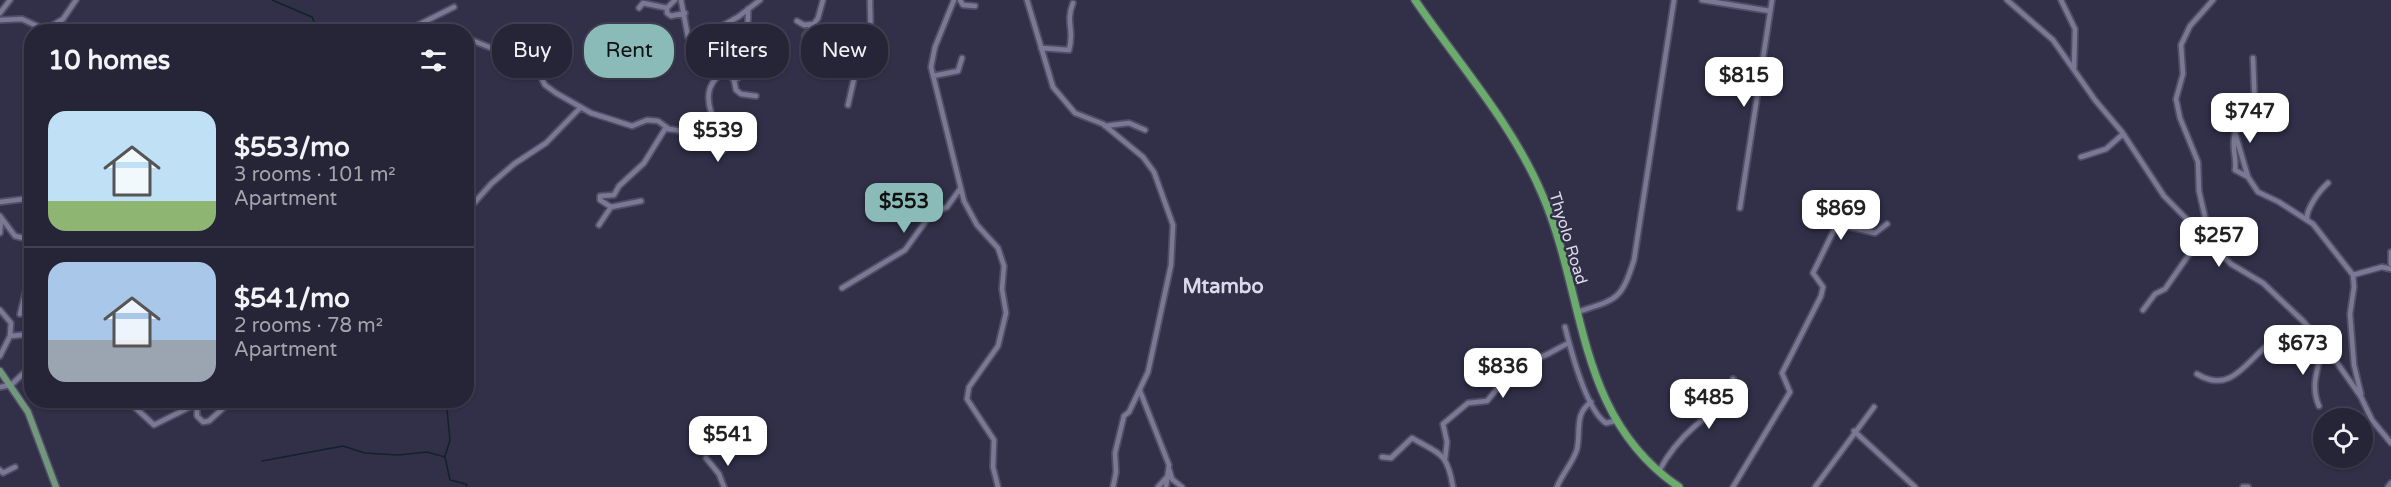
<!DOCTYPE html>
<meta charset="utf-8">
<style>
:root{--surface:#262437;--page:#323042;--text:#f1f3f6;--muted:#a4a4ad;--line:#424152;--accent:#8bbbb9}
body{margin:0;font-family:"Varela Round",sans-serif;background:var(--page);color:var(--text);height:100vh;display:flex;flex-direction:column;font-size:22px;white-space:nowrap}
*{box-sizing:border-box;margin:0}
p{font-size:20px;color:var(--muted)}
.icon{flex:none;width:33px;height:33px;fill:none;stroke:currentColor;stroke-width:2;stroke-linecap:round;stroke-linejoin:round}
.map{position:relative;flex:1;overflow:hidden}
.side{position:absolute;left:24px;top:24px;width:450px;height:384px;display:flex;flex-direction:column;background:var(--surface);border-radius:24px;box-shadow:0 2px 4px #0004,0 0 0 2px var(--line)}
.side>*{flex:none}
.top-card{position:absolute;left:492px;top:24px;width:570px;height:54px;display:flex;gap:12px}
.buttons{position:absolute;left:2313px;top:408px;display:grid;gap:12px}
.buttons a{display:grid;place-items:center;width:60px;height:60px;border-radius:50%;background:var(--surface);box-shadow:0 2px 4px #0004,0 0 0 2px var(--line);font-size:30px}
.price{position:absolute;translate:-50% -51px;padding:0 14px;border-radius:12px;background:#fff;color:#222;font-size:20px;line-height:39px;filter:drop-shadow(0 2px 3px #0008)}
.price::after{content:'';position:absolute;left:50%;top:36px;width:18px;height:14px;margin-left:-9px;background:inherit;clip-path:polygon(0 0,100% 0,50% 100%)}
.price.selected{background:var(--accent);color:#111}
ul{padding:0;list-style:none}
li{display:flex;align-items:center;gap:18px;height:150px;padding:0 24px}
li+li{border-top:2px solid var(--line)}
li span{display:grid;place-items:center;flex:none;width:168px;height:120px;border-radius:18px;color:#555}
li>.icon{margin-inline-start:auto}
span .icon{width:72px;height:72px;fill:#fffc;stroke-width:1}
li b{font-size:26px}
h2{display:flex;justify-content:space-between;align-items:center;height:72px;padding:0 24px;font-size:26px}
.pill{padding:0 21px;border-radius:24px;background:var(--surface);box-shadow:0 2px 4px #0004,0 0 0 2px var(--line);font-size:21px;line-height:54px}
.pill.selected{background:var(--accent);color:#111}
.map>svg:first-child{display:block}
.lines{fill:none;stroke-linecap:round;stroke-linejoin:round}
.stream{stroke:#112228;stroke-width:1.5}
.minor-casing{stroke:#504e64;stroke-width:8}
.major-casing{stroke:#504e64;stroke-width:9}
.highway-casing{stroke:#504e64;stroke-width:10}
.minor{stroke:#7b7896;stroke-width:4.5}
.major{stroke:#71977d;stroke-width:6}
.highway{stroke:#6bac6d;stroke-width:7}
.labels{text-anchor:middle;stroke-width:5;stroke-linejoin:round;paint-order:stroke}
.street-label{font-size:16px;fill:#dbdaeb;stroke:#323049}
.quarter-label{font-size:20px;font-weight:bold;fill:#dbdaeb;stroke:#323049}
</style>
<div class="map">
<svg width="2391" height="487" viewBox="0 0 2391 487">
<rect width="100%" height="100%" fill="#323049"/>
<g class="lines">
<path class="stream" d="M 272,0 L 312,17 L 316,26 L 329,32
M 445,456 L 450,440 L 446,400
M 262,461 L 343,446 L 365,453 L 398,455 L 427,452 L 445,457 L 450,480 L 466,484 L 467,487"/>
<defs>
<path id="minor" d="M 681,0 L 688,37 L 693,42 L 738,17 L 760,0
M 954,0 L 935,47 L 931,67 L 964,201 L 977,225 L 998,248 L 1004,266 L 1002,289 L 1006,313 L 998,346 L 969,387 L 967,399 L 994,440 L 993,467 L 998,487
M 960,0 L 963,5 L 975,6
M 1027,0 L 1053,87 L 1075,113 L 1103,124 L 1143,157 L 1154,172 L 1173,225 L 1171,265 L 1148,372 L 1129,412 L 1124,416 L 1115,453 L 1116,472 L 1113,487
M 1702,0 L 1770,11
M 2007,0 L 2053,40 L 2095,100 L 2122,132 L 2164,196 L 2231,264 L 2263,283 L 2304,322 L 2333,357 L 2361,397 L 2372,420 L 2391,443
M 2061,0 L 2075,29 L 2074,70
M 639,8 L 643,3 L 667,8 L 675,0
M 667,8 L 667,13 L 671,16 L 685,13
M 0,13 L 10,0
M 0,20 L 22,19 L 50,32
M 797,21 L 804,25 L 813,24 L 820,41 L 834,48 L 840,57
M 45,30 L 63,19 L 76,0
M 424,32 L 416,26 L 454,7
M 805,36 L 818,18 L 823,0
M 466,38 L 507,54 L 541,77 L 545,85 L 556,93 L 591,113 L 632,126 L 647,120 L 658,121 L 669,129
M 695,41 L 727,65 L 725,70
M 1041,48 L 1069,50 C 1075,30 1065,23 1073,3
M 2253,58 L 2255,110 L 2249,108 L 2235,133 L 2248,177 L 2258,192 L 2279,202 L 2313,224 L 2353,275 L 2354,287 L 2350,314 L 2354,365 L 2361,394
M 933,76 L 958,71 L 962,58
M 734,80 L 738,78 C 743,70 749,20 748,9
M 848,105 L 856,70 L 854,58 C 875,35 870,29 870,0
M 1105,126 L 1129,123 L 1145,130
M 2235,133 C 2231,147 2237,158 2235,170 L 2248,177
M 2081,157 L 2106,149 L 2123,134
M 0,202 L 32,198
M 611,207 L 600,200 L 600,196 L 614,195 L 619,186 L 644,163 L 665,129 C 688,128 701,145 721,152 L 727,147 C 719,131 701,102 712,84 C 714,79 721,74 725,70 L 734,80 L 736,90 L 741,94 L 756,96
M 1740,208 L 1772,0
M 466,212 L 491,184 L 514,164 L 546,143 L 581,107
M 0,216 L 15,236 L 32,240
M 2307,219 C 2306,209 2319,191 2328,183
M 599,225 L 611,207 L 641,201
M 0,233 L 1,220
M 2207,241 L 2208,230 L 2199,191 L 2198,162 L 2180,118 L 2176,99 L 2183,74 L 2181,45 L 2190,26 L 2213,0
M 2391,252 L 2391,264
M 2353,275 L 2382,267 L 2391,269
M 842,288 L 905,250 L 931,214 L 947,207 L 960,189
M 0,310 L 11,323 L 10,336
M 2143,310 L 2155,294 L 2165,289 L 2202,236
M 1577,312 C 1617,299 1621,301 1634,260 L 1674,0
M 20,314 L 32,267
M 1565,327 C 1571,351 1586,410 1606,423 L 1615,421
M 0,356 L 10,336 L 32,334
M 2197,374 C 2233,396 2248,357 2273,341 C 2283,335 2298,333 2309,328
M 0,387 L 11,385 L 28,369 L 29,359
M 1140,391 L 1169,465 L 1166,487
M 127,400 L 154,425 L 196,404
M 197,400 L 197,416 L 203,422 L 209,421 L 232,400
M 2319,406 C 2309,383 2320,366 2323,344
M 1854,431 L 1915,487
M 1382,457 L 1391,458 L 1412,438 C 1439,454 1447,451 1453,487
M 706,458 L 719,474 L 724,487
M 1445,459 L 1447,442 L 1443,424 L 1468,403 L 1487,401 L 1497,389 L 1499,376 L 1534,367 L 1538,358 C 1549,355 1557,348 1569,343
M 1169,469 L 1172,479 L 1182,487
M 0,470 L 3,473 L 15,467
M 1659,471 C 1668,454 1680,439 1695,426 C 1713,411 1727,403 1733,379
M 1158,487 L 1166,478
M 1557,487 C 1562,474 1574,461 1577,449 C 1581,431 1574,414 1591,402
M 1733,487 L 1790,392 L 1782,373 L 1821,296 L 1823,287 L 1813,273 L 1834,230 L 1841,225 L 1875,233 L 1887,224
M 1815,487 L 1874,407
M 2243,487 L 2248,487
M 2388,487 L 2391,483"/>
<path id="major" d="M 0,371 L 28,412 L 56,487"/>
<path id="highway" d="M 1415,0 C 1458,63 1512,123 1542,194 C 1587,298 1575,416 1679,487"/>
</defs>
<use href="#minor" class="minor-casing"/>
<use href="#major" class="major-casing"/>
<use href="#highway" class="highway-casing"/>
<use href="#minor" class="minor"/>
<use href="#major" class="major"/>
<use href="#highway" class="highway"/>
</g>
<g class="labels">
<g class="street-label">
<text transform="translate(1569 238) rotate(73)" y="6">Thyolo Road</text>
</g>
<g class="quarter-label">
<text x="1223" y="293">Mtambo</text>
</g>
</g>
</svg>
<div class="buttons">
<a><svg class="icon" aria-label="locate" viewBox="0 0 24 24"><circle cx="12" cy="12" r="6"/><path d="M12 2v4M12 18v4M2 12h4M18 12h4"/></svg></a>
</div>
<b class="price" style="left:1744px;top:108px">$815</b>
<b class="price" style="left:2250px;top:144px">$747</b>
<b class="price" style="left:718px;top:163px">$539</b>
<b class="price selected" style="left:904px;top:234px">$553</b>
<b class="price" style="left:1841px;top:241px">$869</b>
<b class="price" style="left:2219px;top:268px">$257</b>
<b class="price" style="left:2303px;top:376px">$673</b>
<b class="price" style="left:1503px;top:399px">$836</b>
<b class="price" style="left:1709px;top:430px">$485</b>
<b class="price" style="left:728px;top:467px">$541</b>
<div class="top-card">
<a class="pill">Buy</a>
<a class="pill selected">Rent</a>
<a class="pill">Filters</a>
<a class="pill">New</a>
</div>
<section class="side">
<h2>10 homes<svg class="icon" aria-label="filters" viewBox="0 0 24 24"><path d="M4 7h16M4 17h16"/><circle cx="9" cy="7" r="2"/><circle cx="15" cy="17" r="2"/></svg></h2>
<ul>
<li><span style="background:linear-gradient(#bfe0f5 75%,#8fb573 0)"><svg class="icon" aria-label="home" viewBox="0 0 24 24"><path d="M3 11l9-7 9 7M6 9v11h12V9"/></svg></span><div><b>$553/mo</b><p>3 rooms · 101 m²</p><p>Apartment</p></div></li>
<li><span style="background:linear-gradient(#a9c7e8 65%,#9aa5b1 0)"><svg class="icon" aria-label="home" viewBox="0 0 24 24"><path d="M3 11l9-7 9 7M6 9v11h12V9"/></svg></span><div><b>$541/mo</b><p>2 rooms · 78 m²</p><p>Apartment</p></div></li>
</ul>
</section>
</div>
